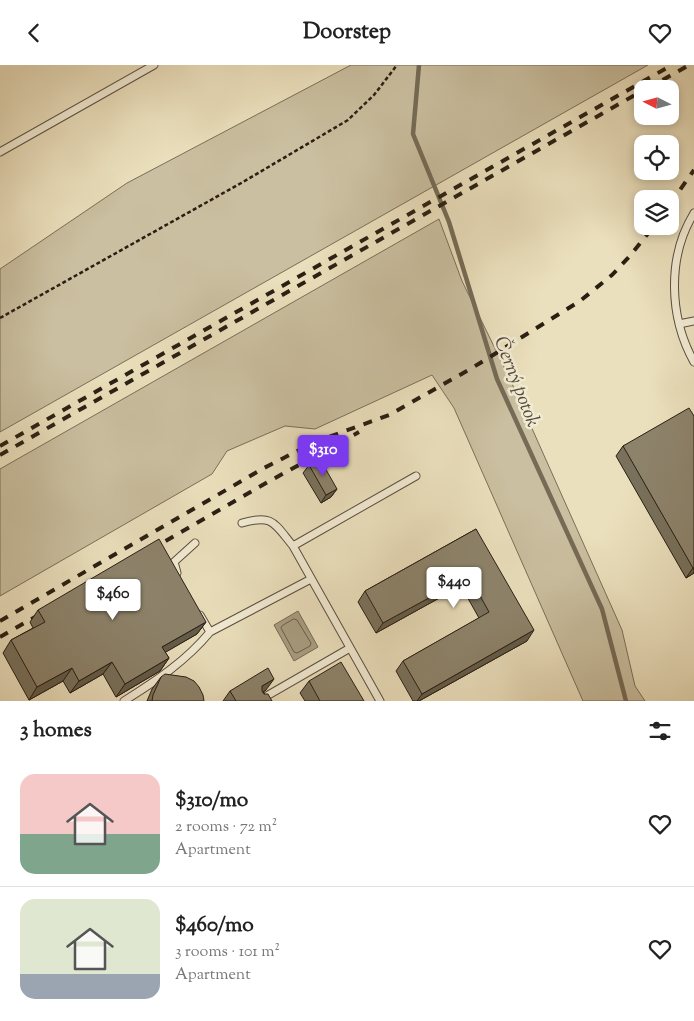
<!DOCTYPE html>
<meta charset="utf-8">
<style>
:root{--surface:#fff;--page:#f2f2f2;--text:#222;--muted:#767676;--line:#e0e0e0;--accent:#7c3aed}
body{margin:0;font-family:"Sorts Mill Goudy",serif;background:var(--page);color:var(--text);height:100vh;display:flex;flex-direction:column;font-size:19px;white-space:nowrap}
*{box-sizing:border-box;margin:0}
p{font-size:16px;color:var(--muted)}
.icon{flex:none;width:28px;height:28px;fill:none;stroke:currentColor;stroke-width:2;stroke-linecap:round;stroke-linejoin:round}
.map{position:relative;height:636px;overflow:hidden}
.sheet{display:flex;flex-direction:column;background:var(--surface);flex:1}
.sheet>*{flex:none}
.needle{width:32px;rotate:276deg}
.fabs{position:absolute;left:634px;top:15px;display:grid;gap:10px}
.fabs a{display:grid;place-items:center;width:45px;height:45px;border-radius:10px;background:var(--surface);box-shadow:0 2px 8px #0003;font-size:25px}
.price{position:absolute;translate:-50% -42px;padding:0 11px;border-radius:5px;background:#fff;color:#222;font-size:16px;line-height:32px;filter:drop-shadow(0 1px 2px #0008)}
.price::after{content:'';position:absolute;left:50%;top:30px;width:15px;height:11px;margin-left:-8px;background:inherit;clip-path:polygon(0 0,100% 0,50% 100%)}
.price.selected{background:var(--accent);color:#fff}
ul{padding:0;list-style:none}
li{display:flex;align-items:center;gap:15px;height:125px;padding:0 20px}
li+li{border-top:1px solid var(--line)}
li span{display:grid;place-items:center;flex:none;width:140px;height:100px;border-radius:15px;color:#555}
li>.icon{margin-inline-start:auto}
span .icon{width:60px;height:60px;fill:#fffc;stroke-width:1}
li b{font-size:21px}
h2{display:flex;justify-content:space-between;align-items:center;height:60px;padding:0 20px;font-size:21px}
header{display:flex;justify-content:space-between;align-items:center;height:65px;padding:0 20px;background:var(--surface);font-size:22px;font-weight:700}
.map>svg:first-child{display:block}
.green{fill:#cabfa0;stroke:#796f5a}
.water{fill:#a99e83;stroke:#756b56}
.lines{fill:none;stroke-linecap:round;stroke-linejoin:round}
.shore{stroke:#685e4b;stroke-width:1}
.stream{stroke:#756b56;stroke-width:4.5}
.service-casing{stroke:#594f3e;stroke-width:9}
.path{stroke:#281f13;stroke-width:2.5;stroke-dasharray:4 2.5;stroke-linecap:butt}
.service{stroke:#f2ebd4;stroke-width:7}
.rail{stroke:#281f13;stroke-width:4;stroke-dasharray:9 9;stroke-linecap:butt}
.wall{fill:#79715c;stroke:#281f13}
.shaded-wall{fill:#635c4b;stroke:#281f13}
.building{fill:#8d836b;stroke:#281f13}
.labels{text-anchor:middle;stroke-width:5;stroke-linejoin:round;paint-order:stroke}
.water-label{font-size:20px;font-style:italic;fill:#554b3a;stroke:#f2ebd4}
</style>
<header><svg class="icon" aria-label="back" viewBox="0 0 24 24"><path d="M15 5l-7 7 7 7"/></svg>Doorstep<svg class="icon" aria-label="heart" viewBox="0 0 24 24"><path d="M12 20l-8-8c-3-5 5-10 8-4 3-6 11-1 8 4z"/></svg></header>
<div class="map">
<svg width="694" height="636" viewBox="0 0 694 636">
<rect width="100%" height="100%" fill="#ebe0bd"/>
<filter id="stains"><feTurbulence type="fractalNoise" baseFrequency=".004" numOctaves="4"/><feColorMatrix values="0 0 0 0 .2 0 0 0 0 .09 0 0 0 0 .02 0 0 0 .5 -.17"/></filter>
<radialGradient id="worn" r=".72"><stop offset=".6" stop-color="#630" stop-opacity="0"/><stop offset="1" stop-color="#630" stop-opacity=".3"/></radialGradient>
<path class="green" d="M 351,0 L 648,0 L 0,367 L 0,204 L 127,118 Z
M 439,154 L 462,216 L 509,312 L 622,565 L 635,621 L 645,636 L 583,636 L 454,343 L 432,310 L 315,364 L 285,361 L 227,386 L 212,409 L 0,531 L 0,404 Z"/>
<path class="water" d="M 298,546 L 318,582 L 294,596 L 274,560 Z"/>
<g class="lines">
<path class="shore" d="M 294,554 L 297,555 L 311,578 L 310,581 L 297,588 L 294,587 L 281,563 L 282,561 Z"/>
<path class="stream" d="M 419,0 L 413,69 L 449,157 L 497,314 L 602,544 L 626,636"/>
<defs>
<path id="service" d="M 0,87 L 154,0
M 694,148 C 667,192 669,252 694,297
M 679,259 L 694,256
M 242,458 C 273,449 274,458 293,481
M 177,508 L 174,497 L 195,478
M 210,567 L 311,514
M 124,636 C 156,616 186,596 210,567 L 200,550
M 258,636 L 350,583
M 380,636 L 293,481 L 416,411"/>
</defs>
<use href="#service" class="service-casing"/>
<path class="path" d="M 0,253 L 243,117 L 348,55 L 374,30 L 397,0"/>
<use href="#service" class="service"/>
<path class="rail" d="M 647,24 L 689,0
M 670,139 L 694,105
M 0,381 L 672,0
M 0,390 L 642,26
M 150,485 L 266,418 L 359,367
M 0,556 L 264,403 L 315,377 L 389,350 L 472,303 L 580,236 L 612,210 L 629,192 L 654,161
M 0,572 L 42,548"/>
</g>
<path class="wall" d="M 694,351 L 694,508 L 686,513 L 616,391 L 623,381 Z
M 309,400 L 337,424 L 331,432 L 321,438 L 303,408 Z
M 476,464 L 527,576 L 419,636 L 413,636 L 396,606 L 403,596 L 479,553 L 461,521 L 376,568 L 358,537 L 365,526 Z
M 38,545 L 206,557 L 197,569 L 165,587 L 169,593 L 160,606 L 116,632 L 103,609 L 70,628 L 63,616 L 29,635 L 3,588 L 11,575 L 33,563 L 30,557 Z
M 161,612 L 204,636 L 147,636 L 152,624 Z
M 309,616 L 364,636 L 305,636 L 300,628 Z
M 266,625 L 263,627 L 272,636 L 223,636 L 230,626 Z"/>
<path class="shaded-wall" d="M 337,424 L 331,432 L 321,438 L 326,430 Z
M 693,503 L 694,503 L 694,508 L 686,513 Z
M 469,511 L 461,521 L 376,568 L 383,558 Z
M 206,557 L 197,569 L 154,594 L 162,582 Z
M 534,565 L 527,576 L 419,636 L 417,636 L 422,629 Z
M 169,593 L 160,606 L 116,632 L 125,619 Z
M 112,597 L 103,609 L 70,628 L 79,616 Z
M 72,603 L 63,616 L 29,635 L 37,622 Z
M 274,614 L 266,625 L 254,633 L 262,621 Z"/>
<path class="building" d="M 689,343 L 694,351 L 694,503 L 693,503 L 623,381 Z
M 320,394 L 337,424 L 326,430 L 309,400 Z
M 476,464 L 534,565 L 422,629 L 403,596 L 489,547 L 469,511 L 383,558 L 365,526 Z
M 159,474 L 206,557 L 162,582 L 169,593 L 125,619 L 112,597 L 79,616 L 72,603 L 37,622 L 11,575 L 45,557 L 38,545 Z
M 341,597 L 364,636 L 320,636 L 309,616 Z
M 268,603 L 274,614 L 262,621 L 262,626 L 264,629 L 268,629 L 272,636 L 236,636 L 230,626 Z
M 165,609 L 186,612 L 194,616 L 199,622 L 203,630 L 204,636 L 152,636 L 153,630 L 161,612 Z"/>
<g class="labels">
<g class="water-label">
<text transform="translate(518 316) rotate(69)" y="7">Černý potok</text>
</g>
</g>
<rect width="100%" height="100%" filter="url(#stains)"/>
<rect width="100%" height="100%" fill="url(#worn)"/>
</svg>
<div class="fabs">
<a><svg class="needle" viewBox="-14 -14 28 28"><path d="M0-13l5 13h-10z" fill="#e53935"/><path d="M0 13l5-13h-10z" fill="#767676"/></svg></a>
<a><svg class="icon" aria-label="locate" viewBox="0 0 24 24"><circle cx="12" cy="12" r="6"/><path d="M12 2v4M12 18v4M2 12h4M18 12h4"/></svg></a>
<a><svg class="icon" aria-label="layers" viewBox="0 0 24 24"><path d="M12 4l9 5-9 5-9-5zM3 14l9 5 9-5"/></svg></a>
</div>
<b class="price selected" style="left:323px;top:412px">$310</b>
<b class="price" style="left:454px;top:544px">$440</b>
<b class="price" style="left:113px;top:556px">$460</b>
</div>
<section class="sheet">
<h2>3 homes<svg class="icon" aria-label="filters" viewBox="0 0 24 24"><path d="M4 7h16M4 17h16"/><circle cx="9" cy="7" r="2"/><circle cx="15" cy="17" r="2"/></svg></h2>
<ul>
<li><span style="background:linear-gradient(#f6c9c9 60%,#7fa58c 0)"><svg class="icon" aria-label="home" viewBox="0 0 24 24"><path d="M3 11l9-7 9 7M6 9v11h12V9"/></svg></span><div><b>$310/mo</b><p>2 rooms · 72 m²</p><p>Apartment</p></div><svg class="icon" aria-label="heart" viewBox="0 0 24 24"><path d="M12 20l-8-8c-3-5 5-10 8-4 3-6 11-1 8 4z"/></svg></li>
<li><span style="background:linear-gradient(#dfe7d0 75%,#9aa5b1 0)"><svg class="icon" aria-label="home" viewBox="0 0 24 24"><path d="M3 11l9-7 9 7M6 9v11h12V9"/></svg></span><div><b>$460/mo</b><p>3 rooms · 101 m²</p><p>Apartment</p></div><svg class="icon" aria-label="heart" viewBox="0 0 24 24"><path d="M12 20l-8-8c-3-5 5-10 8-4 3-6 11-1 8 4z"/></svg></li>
</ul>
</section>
